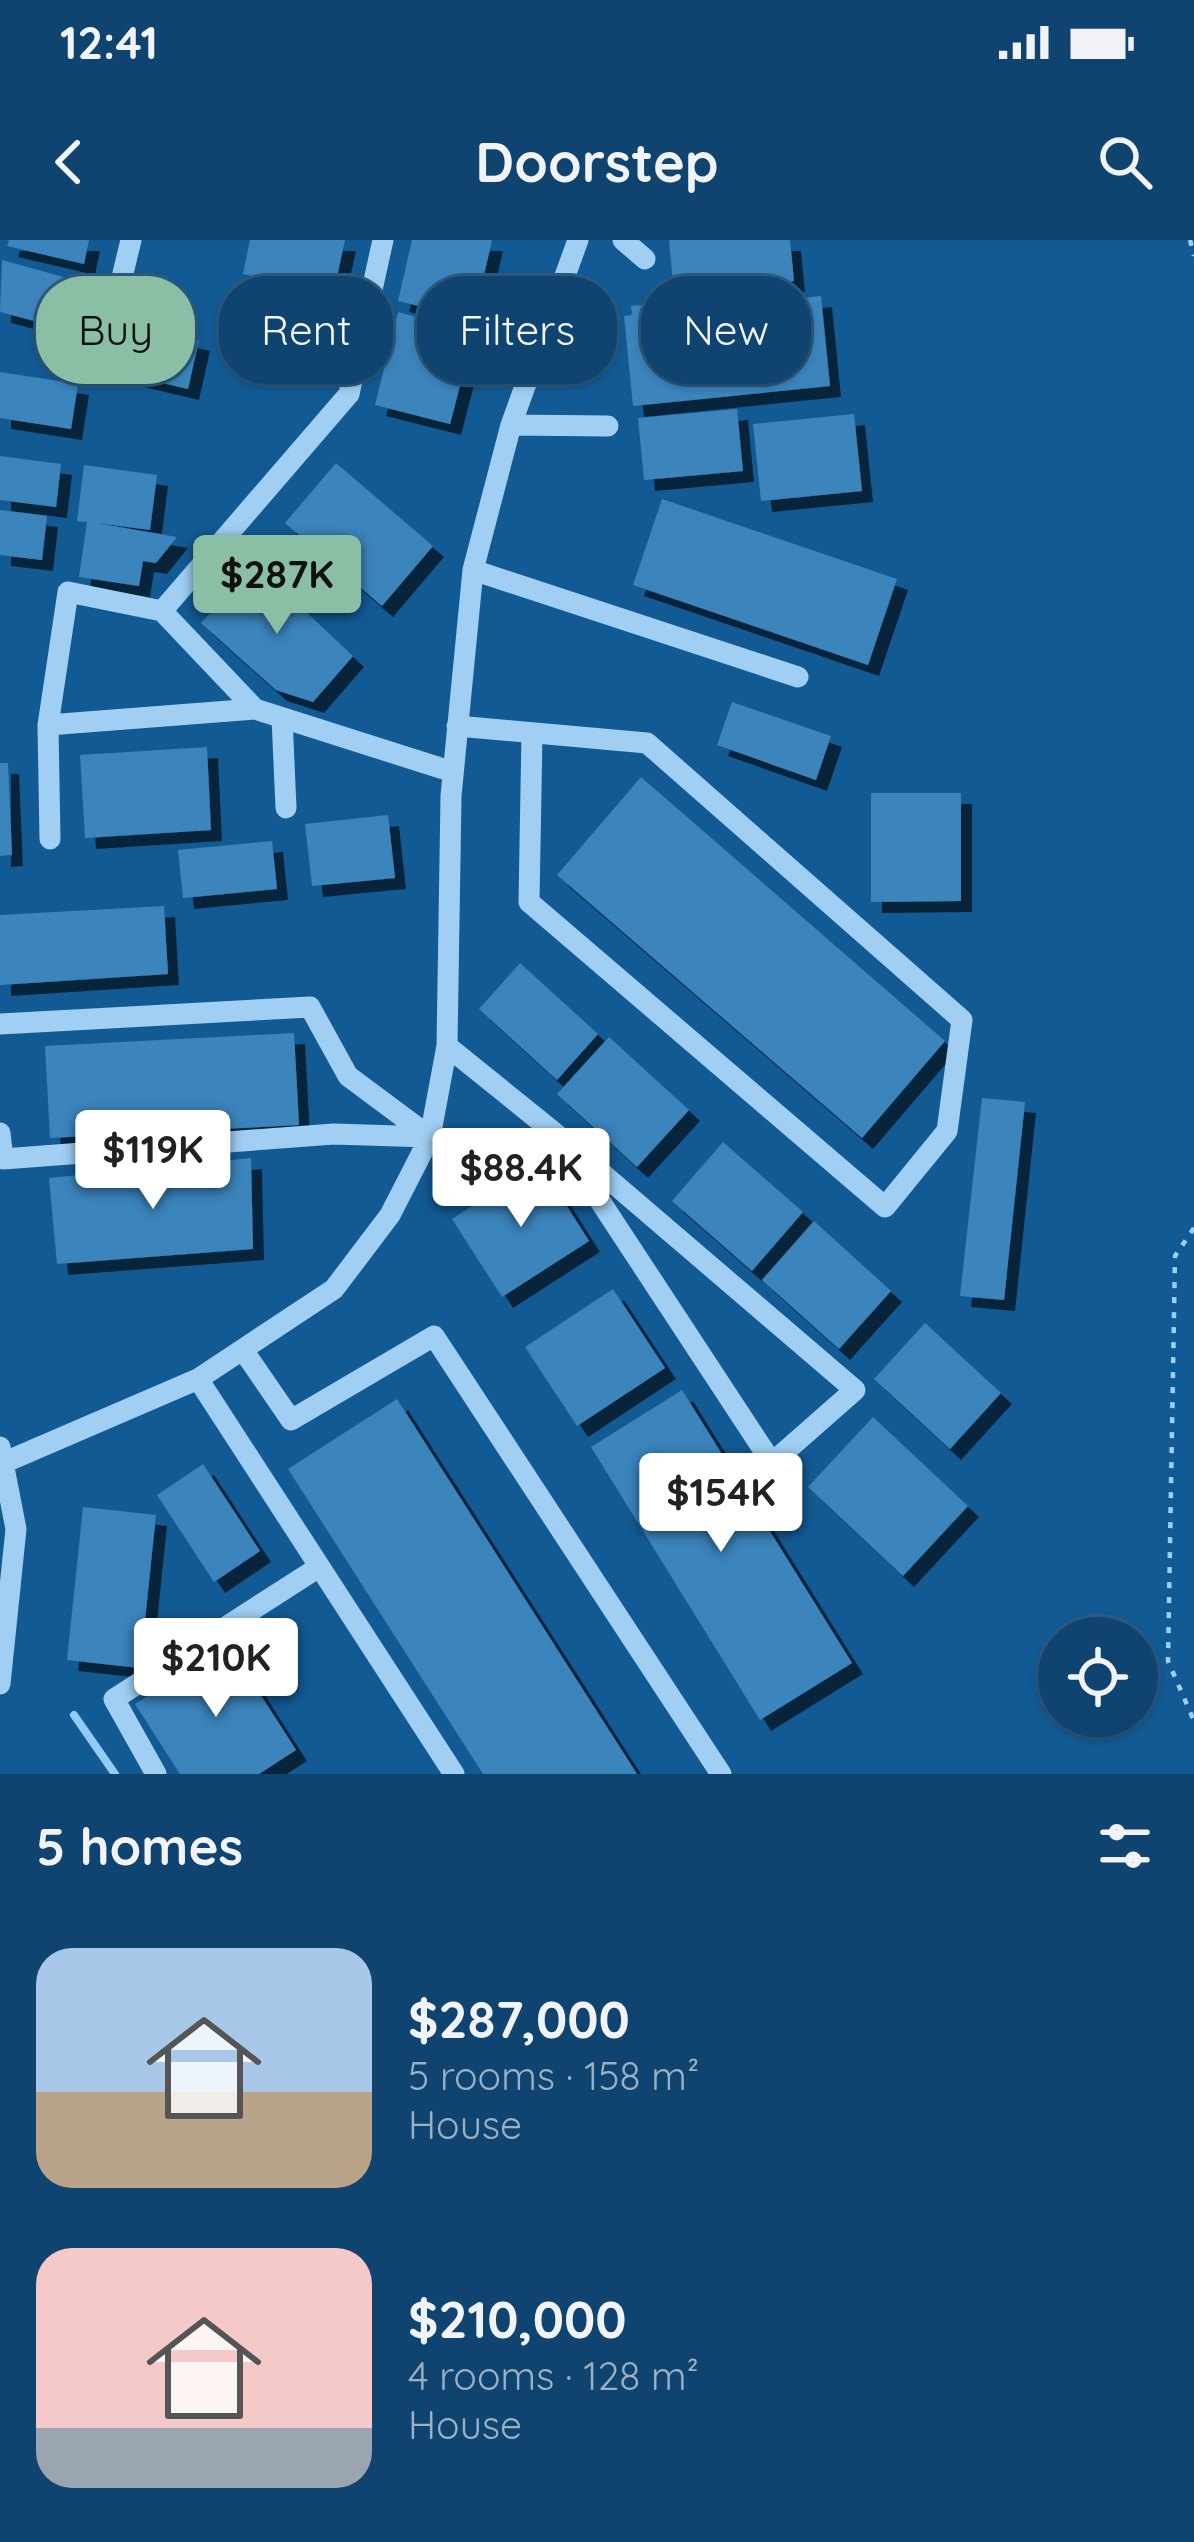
<!DOCTYPE html>
<meta charset="utf-8">
<style>
:root{--surface:#0e446f;--page:#174b74;--text:#f1f3f6;--muted:#9bb0c3;--line:#2e5c82;--accent:#8abfa5}
body{margin:0;font-family:Quicksand,sans-serif;background:var(--page);color:var(--text);height:100vh;display:flex;flex-direction:column;font-size:45px;white-space:nowrap}
*{box-sizing:border-box;margin:0}
p{font-size:39px;color:var(--muted)}
.icon{flex:none;width:66px;height:66px;fill:none;stroke:currentColor;stroke-width:2;stroke-linecap:round;stroke-linejoin:round}
.map{position:relative;height:1534px;overflow:hidden}
.details{display:flex;flex-direction:column;background:var(--surface);flex:1}
.details>*{flex:none}
.guide{position:absolute;left:36px;top:36px;width:1122px;height:108px;display:flex;gap:24px}
.tools{position:absolute;left:1038px;top:1377px;display:grid;gap:24px}
.tools a{display:grid;place-items:center;width:120px;height:120px;border-radius:50%;background:var(--surface);box-shadow:0 3px 9px #0004,0 0 0 3px var(--line);font-size:60px}
.price{position:absolute;translate:-50% -102px;padding:0 27px;border-radius:12px;background:#fff;color:#222;font-size:39px;line-height:78px;filter:drop-shadow(0 3px 6px #0008)}
.price::after{content:'';position:absolute;left:50%;top:72px;width:36px;height:27px;margin-left:-18px;background:inherit;clip-path:polygon(0 0,100% 0,50% 100%)}
.price.active{background:var(--accent);color:#111}
ul{padding:0;list-style:none}
li{display:flex;align-items:center;gap:36px;height:300px;padding:0 36px}
li span{display:grid;place-items:center;flex:none;width:336px;height:240px;border-radius:36px;color:#555}
li>.icon{margin-inline-start:auto}
span .icon{width:144px;height:144px;fill:#fffc;stroke-width:1}
li b{font-size:51px}
h2{display:flex;justify-content:space-between;align-items:center;height:144px;padding:0 36px;font-size:51px}
.tag{padding:0 42px;border-radius:48px;background:var(--surface);box-shadow:0 3px 9px #0004,0 0 0 3px var(--line);font-size:42px;line-height:108px}
.tag.active{background:var(--accent);color:#111}
.status{display:flex;justify-content:space-between;align-items:center;height:84px;padding:0 60px;background:var(--surface);direction:ltr}
.status svg{height:33px;fill:currentColor}
header{display:flex;justify-content:space-between;align-items:center;height:156px;padding:0 36px;background:var(--surface);font-size:54px;font-weight:700}
.map>svg:first-child{display:block}
.lines{fill:none;stroke-linecap:round;stroke-linejoin:round}
.stream{stroke:#92ccf6;stroke-width:8}
.building{fill:#3b84bc;filter:url(#shadow)}
.path{stroke:#a0cff3;stroke-width:4.5;stroke-dasharray:6 9;stroke-linecap:butt}
.minor{stroke:#a0cff3;stroke-width:21}
</style>
<div class="status"><b>12:41</b><svg viewBox="0 0 49 12"><path d="M0 12V9h3v3zM5 12V6h3v6zM10 12V3h3v9zM15 12V0h3v12zM26 1h20v11H26zM47 4h2v5h-2z"/></svg></div>
<header><svg class="icon" aria-label="back" viewBox="0 0 24 24"><path d="M15 5l-7 7 7 7"/></svg>Doorstep<svg class="icon" aria-label="search" viewBox="0 0 24 24"><circle cx="10" cy="10" r="6"/><path d="M15 15l6 6"/></svg></header>
<div class="map">
<svg width="1194" height="1534" viewBox="0 0 1194 1534">
<defs>
<filter id="shadow"><feDropShadow dx="11" dy="11" stdDeviation="0" flood-color="#0009"/></filter>
</defs>
<rect width="100%" height="100%" fill="#125a94"/>
<g class="lines">
<path class="stream" d="M 74,1475 L 115,1534"/>
</g>
<path class="building" d="M 9,0 L 89,0 L 84,24 L 7,6 Z
M 250,0 L 345,0 L 333,55 L 243,34 Z
M 412,0 L 492,0 L 474,79 L 398,61 Z
M 669,0 L 790,0 L 794,41 L 674,53 Z
M 2,20 L 78,41 L 65,89 L 0,72 Z
M 747,54 L 748,63 L 821,56 L 830,146 L 633,166 L 624,76 L 632,75 L 631,66 Z
M 398,72 L 474,92 L 450,184 L 375,165 Z
M 144,87 L 199,100 L 188,149 L 133,136 Z
M 0,132 L 78,144 L 71,189 L 0,178 Z
M 737,169 L 743,231 L 644,240 L 638,178 Z
M 854,174 L 862,251 L 761,261 L 753,184 Z
M 0,216 L 61,224 L 56,267 L 0,260 Z
M 336,223 L 433,306 L 382,366 L 285,283 Z
M 84,225 L 157,235 L 150,290 L 96,283 L 177,297 L 156,323 L 143,321 L 139,346 L 79,337 L 87,282 L 77,281 Z
M 662,259 L 897,339 L 868,425 L 633,345 Z
M 0,270 L 47,276 L 42,320 L 0,315 Z
M 255,324 L 353,416 L 313,462 L 276,450 L 201,383 Z
M 732,462 L 831,496 L 816,540 L 717,505 Z
M 207,507 L 211,590 L 85,598 L 80,515 Z
M 0,523 L 8,523 L 12,615 L 0,616 Z
M 641,537 L 945,801 L 862,898 L 557,635 Z
M 871,553 L 961,553 L 961,661 L 871,662 Z
M 388,575 L 395,638 L 312,646 L 305,584 Z
M 272,601 L 277,649 L 183,658 L 178,610 Z
M 164,666 L 168,734 L 0,745 L 0,675 Z
M 520,723 L 598,794 L 557,840 L 479,769 Z
M 294,793 L 299,885 L 50,898 L 45,806 Z
M 609,797 L 689,870 L 637,927 L 557,854 Z
M 982,858 L 1025,862 L 1004,1060 L 960,1056 Z
M 723,902 L 803,972 L 752,1031 L 672,961 Z
M 251,918 L 253,1009 L 57,1024 L 49,938 Z
M 539,922 L 589,1001 L 502,1057 L 452,979 Z
M 814,981 L 891,1051 L 839,1109 L 762,1040 Z
M 613,1049 L 665,1128 L 577,1186 L 525,1107 Z
M 925,1083 L 1001,1153 L 950,1209 L 874,1139 Z
M 682,1150 L 852,1423 L 760,1480 L 591,1207 Z
M 397,1159 L 637,1534 L 483,1534 L 288,1229 Z
M 873,1177 L 968,1266 L 903,1336 L 808,1247 Z
M 203,1224 L 260,1311 L 214,1342 L 157,1255 Z
M 83,1267 L 156,1275 L 140,1428 L 67,1420 Z
M 228,1404 L 296,1510 L 259,1534 L 180,1534 L 135,1464 Z"/>
<g class="lines">
<path class="path" d="M 1190,0 L 1194,16
M 1194,988 L 1175,1016 L 1168,1421 L 1194,1481"/>
<path class="minor" d="M 623,0 L 645,19
M 107,100 L 131,0
M 511,185 L 608,186
M 473,330 L 798,437
M 162,371 L 349,154 L 383,0
M 255,469 L 48,485 L 68,352 L 162,371 L 255,469 L 453,532
M 282,478 L 286,568
M 48,485 L 50,599
M 457,486 L 647,503 L 962,780 L 947,891 L 885,967 L 529,662 L 532,493
M 0,784 L 310,767 L 348,836 L 430,897
M 447,806 L 556,894 L 855,1150 L 772,1223 L 556,894
M 0,893 L 3,919 L 334,894 L 429,897
M 243,1110 L 291,1180 L 434,1096 L 721,1534
M 198,1139 L 454,1534
M 0,1207 L 16,1289 L 0,1444
M 3,1223 L 198,1139 L 334,1049 L 390,975 L 430,897 L 447,806 L 451,556 L 473,330 L 511,185 L 578,0
M 156,1534 L 114,1459 L 319,1327"/>
</g>
</svg>
<div class="tools">
<a><svg class="icon" aria-label="locate" viewBox="0 0 24 24"><circle cx="12" cy="12" r="6"/><path d="M12 2v4M12 18v4M2 12h4M18 12h4"/></svg></a>
</div>
<b class="price active" style="left:277px;top:397px">$287K</b>
<b class="price" style="left:153px;top:972px">$119K</b>
<b class="price" style="left:521px;top:990px">$88.4K</b>
<b class="price" style="left:721px;top:1315px">$154K</b>
<b class="price" style="left:216px;top:1480px">$210K</b>
<div class="guide">
<a class="tag active">Buy</a>
<a class="tag">Rent</a>
<a class="tag">Filters</a>
<a class="tag">New</a>
</div>
</div>
<section class="details">
<h2>5 homes<svg class="icon" aria-label="filters" viewBox="0 0 24 24"><path d="M4 7h16M4 17h16"/><circle cx="9" cy="7" r="2"/><circle cx="15" cy="17" r="2"/></svg></h2>
<ul>
<li><span style="background:linear-gradient(#a9c7e8 60%,#b9a48a 0)"><svg class="icon" aria-label="home" viewBox="0 0 24 24"><path d="M3 11l9-7 9 7M6 9v11h12V9"/></svg></span><div><b>$287,000</b><p>5 rooms · 158 m²</p><p>House</p></div></li>
<li><span style="background:linear-gradient(#f6c9c9 75%,#9aa5b1 0)"><svg class="icon" aria-label="home" viewBox="0 0 24 24"><path d="M3 11l9-7 9 7M6 9v11h12V9"/></svg></span><div><b>$210,000</b><p>4 rooms · 128 m²</p><p>House</p></div></li>
</ul>
</section>
